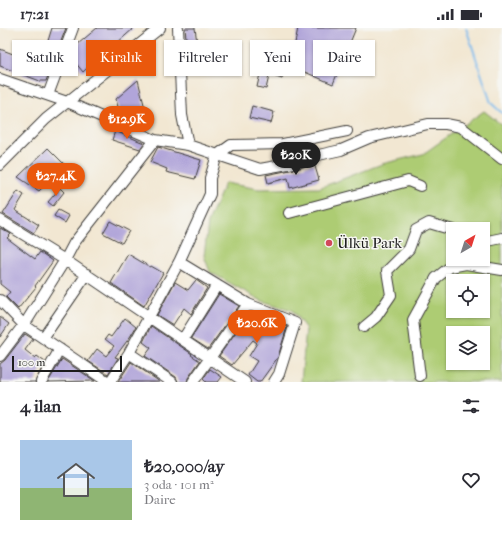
<!DOCTYPE html>
<html lang="tr">
<meta charset="utf-8">
<style>
:root{--surface:#fff;--page:#f7f7f7;--text:#2b2b33;--muted:#7c7c81;--line:#e1e1e2;--accent:#ea580c}
body{margin:0;font-family:"IM FELL French Canon",serif;background:var(--page);color:var(--text);height:100vh;display:flex;flex-direction:column;font-size:15px;white-space:nowrap}
*{box-sizing:border-box;margin:0}
p{font-size:13px;color:var(--muted)}
.icon{flex:none;width:22px;height:22px;fill:none;stroke:currentColor;stroke-width:2;stroke-linecap:round;stroke-linejoin:round}
.map{position:relative;height:354px;overflow:hidden}
.sheet{display:flex;flex-direction:column;background:var(--surface);flex:1}
.sheet>*{flex:none}
.hud{position:absolute;left:12px;top:12px;width:478px;height:36px;display:flex;gap:8px}
.needle{width:26px;rotate:39deg}
.buttons{position:absolute;left:446px;top:194px;display:grid;gap:8px}
.buttons a{display:grid;place-items:center;width:44px;height:44px;border-radius:0px;background:var(--surface);box-shadow:0 1px 3px #0004;font-size:20px}
.scale{position:absolute;left:12px;bottom:10px;width:110px;box-sizing:border-box;padding-left:4px;border:2px solid #1c1c1c;border-top:0;font-size:11px;line-height:14px;white-space:nowrap;color:#1c1c1c;-webkit-text-stroke:3px #f6f6f2;paint-order:stroke}
.price{position:absolute;translate:-50% -34px;padding:0 9px;border-radius:14px;background:var(--accent);color:#fff;font-size:13px;line-height:26px;filter:drop-shadow(0 1px 2px #0008)}
.price::after{content:'';position:absolute;left:50%;top:24px;width:12px;height:9px;margin-left:-6px;background:inherit;clip-path:polygon(0 0,100% 0,50% 100%)}
.price.on{background:#222;color:#fff}
ul{padding:0;list-style:none}
li{display:flex;align-items:center;gap:12px;height:100px;padding:0 20px}
li+li{border-top:1px solid var(--line)}
li span{display:grid;place-items:center;flex:none;width:112px;height:80px;border-radius:0px;color:#555}
li>.icon{margin-inline-start:auto}
span .icon{width:48px;height:48px;fill:#fffc;stroke-width:1}
li b{font-size:17px}
h2{display:flex;justify-content:space-between;align-items:center;height:48px;padding:0 20px;font-size:17px}
.chip{padding:0 14px;border-radius:0px;background:var(--surface);box-shadow:0 1px 3px #0004;font-size:14px;line-height:36px}
.chip.on{background:var(--accent);color:#fff}
.status{display:flex;justify-content:space-between;align-items:center;height:28px;padding:0 20px;background:var(--surface);direction:ltr}
.status svg{height:11px;fill:currentColor}
.map>svg:first-child{display:block}
.green{fill:#adcc73;stroke:#647448;fill-rule:evenodd}
.lines{fill:none;stroke-linecap:round;stroke-linejoin:round}
.stream{stroke:#77b9ec;stroke-width:2}
.building{fill:#b1a5d9}
.minor-casing{stroke:#3c3a37;stroke-width:12}
.minor{stroke:#fff;stroke-width:10}
.poi-dot{fill:#d1495b;stroke:#f6f6f2;stroke-width:1.5}
.labels{text-anchor:middle;stroke-width:3;stroke-linejoin:round;paint-order:stroke}
.poi-label{font-size:15px;fill:#1c1c1c;stroke:#f6f6f2;text-anchor:start}
</style>
<div class="status"><b>17:21</b><svg viewBox="0 0 49 12"><path d="M0 12V9h3v3zM5 12V6h3v6zM10 12V3h3v9zM15 12V0h3v12zM26 1h20v11H26zM47 4h2v5h-2z"/></svg></div>
<div class="map">
<svg width="502" height="354" viewBox="0 0 502 354">
<rect width="100%" height="100%" fill="#f6f6f2"/>
<filter id="ink" filterUnits="userSpaceOnUse"><feTurbulence type="fractalNoise" baseFrequency=".025" numOctaves="2"/><feDisplacementMap in="SourceGraphic" scale="8" xChannelSelector="R" yChannelSelector="G"/><feConvolveMatrix kernelMatrix="1 2 1 2 8 2 1 2 1" color-interpolation-filters="sRGB"/></filter>
<filter id="wash" filterUnits="userSpaceOnUse"><feTurbulence type="fractalNoise" baseFrequency=".012" numOctaves="4" result="noise"/><feDisplacementMap in="SourceGraphic" scale="16" xChannelSelector="R" yChannelSelector="G"/><feGaussianBlur stdDeviation="0.9" result="paint"/><feColorMatrix in="noise" values="0 0 0 0 0 0 0 0 0 0 0 0 0 0 0 0 0 1.4 0 .05"/><feComposite in="paint" operator="in"/></filter>
<g filter="url(#wash)">
<rect width="100%" height="100%" fill="#f2e7d2"/>
<path class="green" d="M 484,83 L 502,97 L 502,354 L 301,354 L 306,301 L 292,282 L 262,273 L 210,244 L 204,228 L 208,195 L 225,155 L 259,161 L 319,160 L 382,136 L 423,126 ZM 453,201 L 483,201 L 483,231 L 453,231 ZM 453,253 L 483,253 L 483,283 L 453,283 ZM 453,305 L 483,305 L 483,335 L 453,335 Z"/>
<g class="lines">
<path class="stream" d="M 466,0 L 491,75 L 502,85"/>
</g>
<g id="blocks">
<path class="building" d="M 52,0 L 66,0 L 46,53 L 40,53 L 0,38 L 0,21 L 39,36 L 42,32 Z
M 97,0 L 134,0 L 117,15 L 115,14 L 83,44 L 70,28 L 72,21 Z
M 185,0 L 195,0 L 199,30 L 215,32 L 214,43 L 189,40 Z
M 298,0 L 356,0 L 333,56 L 286,36 L 282,51 L 270,47 L 278,16 L 294,20 Z
M 260,46 L 269,48 L 266,61 L 257,59 Z
M 138,52 L 149,97 L 120,87 L 116,71 Z
M 252,78 L 274,84 L 271,95 L 249,90 Z
M 115,103 L 144,115 L 140,121 L 112,112 Z
M 158,119 L 201,132 L 195,151 L 166,144 L 167,141 L 150,134 Z
M 48,120 L 65,137 L 39,163 L 18,149 Z
M 314,135 L 319,152 L 290,160 L 288,150 L 268,155 L 266,147 L 300,140 Z
M 60,160 L 64,164 L 53,178 L 48,174 Z
M 18,163 L 24,167 L 15,182 L 39,197 L 34,205 L 3,186 Z
M 58,182 L 69,188 L 65,195 L 54,188 Z
M 110,193 L 129,203 L 122,215 L 103,205 Z
M 0,200 L 11,206 L 7,210 L 35,231 L 40,224 L 53,233 L 35,258 L 36,259 L 18,281 L 6,269 L 10,264 L 0,256 Z
M 128,226 L 150,239 L 151,238 L 163,245 L 144,278 L 111,255 Z
M 196,252 L 207,260 L 191,286 L 184,280 L 173,297 L 157,287 L 175,254 L 188,262 Z
M 219,266 L 239,278 L 208,321 L 191,310 Z
M 250,284 L 287,299 L 278,329 L 260,354 L 257,354 L 248,347 L 257,333 L 249,328 L 257,315 L 253,312 L 232,337 L 219,328 Z
M 0,289 L 9,296 L 0,309 Z
M 125,290 L 136,299 L 130,309 L 115,329 L 118,330 L 108,346 L 88,333 L 97,321 L 106,328 L 114,318 L 105,311 L 108,307 L 111,309 Z
M 151,298 L 192,326 L 191,327 L 200,333 L 188,350 L 187,354 L 178,354 L 176,349 L 145,328 L 151,320 L 143,314 Z
M 25,306 L 33,311 L 25,322 L 35,330 L 37,328 L 45,334 L 35,354 L 0,354 L 0,336 L 5,332 Z
M 62,331 L 95,353 L 48,354 Z
M 131,334 L 160,354 L 118,354 Z
M 210,341 L 222,349 L 218,354 L 206,354 L 203,351 Z"/>
</g>
</g>
<g filter="url(#ink)">
<use href="#blocks" fill-opacity="0" stroke="#3c3a37" stroke-width="1"/>
<g class="lines">
<defs>
<path id="minor" d="M 178,0 L 182,87 L 188,117
M 0,51 L 67,74 L 155,112 L 188,117 L 260,141 L 299,134 L 314,128 L 341,122 L 369,110 L 428,96 L 446,96 L 461,99 L 502,131
M 48,67 L 73,0
M 0,137 L 46,91 L 160,0
M 289,185 L 408,153 L 420,158
M 0,192 L 65,232 L 245,354
M 483,214 L 502,210
M 179,234 L 248,276 L 295,295 L 279,346 L 274,354
M 0,272 L 24,297 L 108,354
M 364,299 L 376,289 L 391,267 L 387,243 L 409,221 L 416,202 L 429,195 L 453,202
M 43,310 L 87,246
M 183,311 L 217,257
M 129,325 L 172,354
M 0,328 L 28,291 L 65,232 L 74,215 L 155,112
M 420,348 L 413,292 L 436,250 L 450,239 L 466,236 L 502,242
M 41,354 L 60,321
M 110,354 L 129,325 L 179,234 L 210,166 L 210,150 L 217,127 L 231,117 L 283,116 L 347,103
M 193,354 L 248,276"/>
</defs>
<use href="#minor" class="minor-casing"/>
<use href="#minor" class="minor"/>
</g>
</g>
<circle class="poi-dot" cx="329" cy="215" r="4"/>
<g class="labels">
<g class="poi-label">
<text x="337" y="220">Ülkü Park</text>
</g>
</g>
</svg>
<div class="buttons">
<a><svg class="needle" viewBox="-14 -14 28 28"><path d="M0-13l5 13h-10z" fill="#e53935"/><path d="M0 13l5-13h-10z" fill="#7c7c81"/></svg></a>
<a><svg class="icon" aria-label="locate" viewBox="0 0 24 24"><circle cx="12" cy="12" r="6"/><path d="M12 2v4M12 18v4M2 12h4M18 12h4"/></svg></a>
<a><svg class="icon" aria-label="layers" viewBox="0 0 24 24"><path d="M12 4l9 5-9 5-9-5zM3 14l9 5 9-5"/></svg></a>
</div>
<div class="scale">100 m</div>
<b class="price" style="left:127px;top:112px">₺12.9K</b>
<b class="price on" style="left:296px;top:148px">₺20K</b>
<b class="price" style="left:56px;top:169px">₺27.4K</b>
<b class="price" style="left:257px;top:316px">₺20.6K</b>
<div class="hud">
<a class="chip">Satılık</a>
<a class="chip on">Kiralık</a>
<a class="chip">Filtreler</a>
<a class="chip">Yeni</a>
<a class="chip">Daire</a>
</div>
</div>
<section class="sheet">
<h2>4 ilan<svg class="icon" aria-label="filters" viewBox="0 0 24 24"><path d="M4 7h16M4 17h16"/><circle cx="9" cy="7" r="2"/><circle cx="15" cy="17" r="2"/></svg></h2>
<ul>
<li><span style="background:linear-gradient(#a9c7e8 60%,#8fb573 0)"><svg class="icon" aria-label="home" viewBox="0 0 24 24"><path d="M3 11l9-7 9 7M6 9v11h12V9"/></svg></span><div><b>₺20,000/ay</b><p>3 oda · 101 m²</p><p>Daire</p></div><svg class="icon" aria-label="heart" viewBox="0 0 24 24"><path d="M12 20l-8-8c-3-5 5-10 8-4 3-6 11-1 8 4z"/></svg></li>
</ul>
</section>
